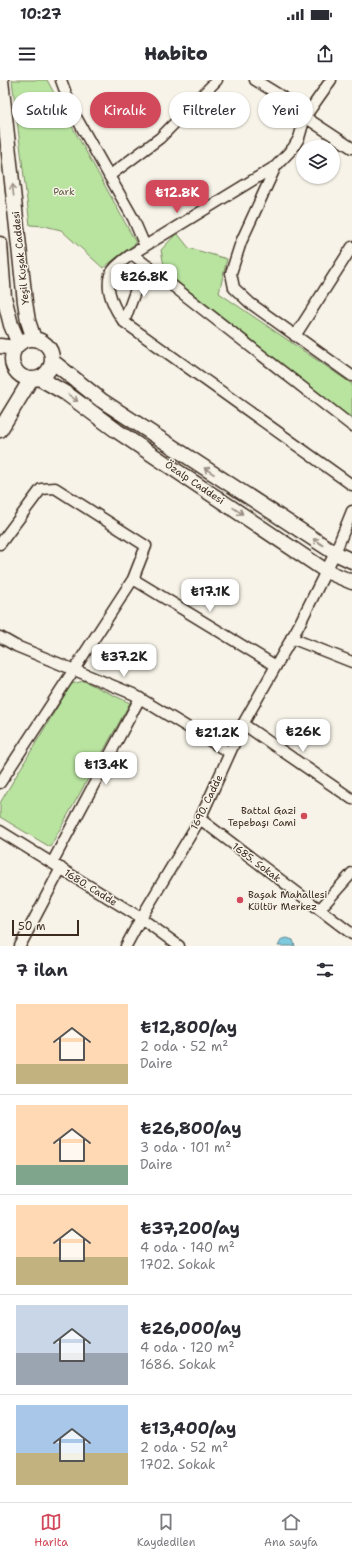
<!DOCTYPE html>
<html lang="tr">
<meta charset="utf-8">
<style>
:root{--surface:#fff;--page:#f7f7f7;--text:#2b2b33;--muted:#7c7c81;--line:#e1e1e2;--accent:#d1495b}
body{margin:0;font-family:"Shantell Sans",sans-serif;background:var(--page);color:var(--text);height:100vh;display:flex;flex-direction:column;font-size:15px;white-space:nowrap}
*{box-sizing:border-box;margin:0}
p{font-size:13px;color:var(--muted)}
.icon{flex:none;width:22px;height:22px;fill:none;stroke:currentColor;stroke-width:2;stroke-linecap:round;stroke-linejoin:round}
.map{position:relative;height:866px;overflow:hidden}
.side{display:flex;flex-direction:column;background:var(--surface);flex:1}
.side>*{flex:none}
.hud{position:absolute;left:12px;top:12px;width:328px;height:36px;display:flex;gap:8px}
.buttons{position:absolute;left:296px;top:60px;display:grid;gap:8px}
.buttons a{display:grid;place-items:center;width:44px;height:44px;border-radius:50%;background:var(--surface);box-shadow:0 1px 3px #0004;font-size:20px}
.scale{position:absolute;left:12px;bottom:10px;width:67px;box-sizing:border-box;padding-left:4px;border:2px solid #3b2a1e;border-top:0;font-size:11px;line-height:14px;white-space:nowrap;color:#3b2a1e;-webkit-text-stroke:3px #f7f3e8;paint-order:stroke}
.price{position:absolute;translate:-50% -34px;padding:0 9px;border-radius:8px;background:#fff;color:#222;font-size:13px;line-height:26px;filter:drop-shadow(0 1px 2px #0008)}
.price::after{content:'';position:absolute;left:50%;top:24px;width:12px;height:9px;margin-left:-6px;background:inherit;clip-path:polygon(0 0,100% 0,50% 100%)}
.price.active{background:var(--accent);color:#fff}
ul{padding:0;list-style:none}
li{display:flex;align-items:center;gap:12px;height:100px;padding:0 16px}
li+li{border-top:1px solid var(--line)}
li span{display:grid;place-items:center;flex:none;width:112px;height:80px;border-radius:0px;color:#555}
li>.icon{margin-inline-start:auto}
span .icon{width:48px;height:48px;fill:#fffc;stroke-width:1}
li b{font-size:17px}
h2{display:flex;justify-content:space-between;align-items:center;height:48px;padding:0 16px;font-size:17px}
.pill{padding:0 14px;border-radius:18px;background:var(--surface);box-shadow:0 1px 3px #0004;font-size:14px;line-height:36px}
.pill.active{background:var(--accent);color:#fff}
.status{display:flex;justify-content:space-between;align-items:center;height:28px;padding:0 20px;background:var(--surface);direction:ltr}
.status svg{height:11px;fill:currentColor}
header{display:flex;justify-content:space-between;align-items:center;height:52px;padding:0 16px;background:var(--surface);font-size:18px;font-weight:800}
.menu{display:flex;justify-content:space-around;align-items:center;height:56px;border-top:1px solid var(--line);background:var(--surface);font-size:11px;color:var(--muted)}
.menu a{display:grid;justify-items:center;gap:2px}
.menu .active{color:var(--accent)}
.map>svg:first-child{display:block}
.green{fill:#b9e4a0;stroke:#7a875f}
.water{fill:#7ecade;stroke:#638a91}
.lines{fill:none;stroke-linecap:round;stroke-linejoin:round}
.street-casing{stroke:#3b2a1e;stroke-width:13}
.secondary-casing{stroke:#3b2a1e;stroke-width:17}
.street{stroke:#f7f3e8;stroke-width:10}
.secondary{stroke:#f7f3e8;stroke-width:14}
.oneway{stroke:#998e83}
.poi-dot{fill:#d1495b;stroke:#f7f3e8;stroke-width:1.5}
.labels{text-anchor:middle;stroke-width:3;stroke-linejoin:round;paint-order:stroke}
.park-label{font-size:10px;fill:#5a583e;stroke:#f7f3e8}
.street-label{font-size:10px;fill:#3b2a1e;stroke:#f7f3e8}
.poi-label{font-size:10px;fill:#3b2a1e;stroke:#f7f3e8;text-anchor:end}
</style>
<div class="status"><b>10:27</b><svg viewBox="0 0 49 12"><path d="M0 12V9h3v3zM5 12V6h3v6zM10 12V3h3v9zM15 12V0h3v12zM26 1h20v11H26zM47 4h2v5h-2z"/></svg></div>
<header><svg class="icon" aria-label="menu" viewBox="0 0 24 24"><path d="M4 6h16M4 12h16M4 18h16"/></svg>Habito<svg class="icon" aria-label="share" viewBox="0 0 24 24"><path d="M12 15V3M7 8l5-5 5 5M5 13v7h14v-7"/></svg></header>
<div class="map">
<svg width="352" height="866" viewBox="0 0 352 866">
<rect width="100%" height="100%" fill="#f7f3e8"/>
<filter id="ink" filterUnits="userSpaceOnUse"><feTurbulence type="fractalNoise" baseFrequency=".025" numOctaves="2"/><feDisplacementMap in="SourceGraphic" scale="8" xChannelSelector="R" yChannelSelector="G"/><feConvolveMatrix kernelMatrix="1 2 1 2 8 2 1 2 1" color-interpolation-filters="sRGB"/></filter>
<g filter="url(#ink)">
<path class="green" d="M 12,0 L 47,0 C 76,55 107,108 136,163 L 103,188 L 61,150 L 45,146 L 30,145 Z
M 177,153 L 189,168 L 227,179 L 219,213 L 352,304 L 352,341 L 166,196 L 161,170 Z
M 84,601 L 130,623 L 50,767 L 0,737 L 0,723 L 71,604 Z"/>
<path class="water" d="M 287,858 L 293,860 L 295,866 L 278,866 L 282,859 Z"/>
<g class="lines">
<defs>
<path id="street" d="M 61,0 L 72,30 L 133,138 L 145,166
M 255,0 L 281,16 L 305,37 L 352,68
M 331,0 L 305,37 L 299,58 L 293,68 L 276,86 L 132,174 C 125,179 114,186 110,195 C 105,211 115,230 124,242 L 352,405
M 276,86 L 241,162 L 231,193 L 234,208 L 250,223 L 352,296
M 109,96 L 160,58 L 217,0
M 132,174 L 352,346
M 124,242 L 136,209 L 148,186
M 295,256 L 352,167
M 0,464 L 41,409 L 55,408 L 146,466 L 133,499 L 0,703
M 133,499 L 276,586
M 0,557 L 16,566 L 133,614 L 230,673
M 291,558 L 352,582
M 243,644 L 352,719
M 200,739 L 352,854
M 0,751 L 141,838 L 179,866
M 52,783 L 140,618
M 320,829 L 352,793
M 20,866 L 61,788
M 126,866 L 141,838 L 200,739 L 243,644 L 298,547 L 335,473 L 352,431"/>
<path id="secondary" d="M 1,0 L 25,222 L 28,241 L 34,259
M 0,164 L 4,217 L 11,245 L 19,264
M12 279a20 20 0 1 1 40 0a20 20 0 1 1-40 0Z
M 0,266 L 15,268
M 52,281 L 101,320 L 335,473 L 352,481
M 39,298 L 67,314 L 117,351 L 326,491 L 352,502
M 0,350 L 31,299"/>
</defs>
<use href="#street" class="street-casing"/>
<use href="#secondary" class="secondary-casing"/>
<use href="#street" class="street"/>
<use href="#secondary" class="secondary"/>
</g>
<defs><path id="oneway-shaft" d="M-6 0H5M1.5-3L5.5 0L1.5 3" fill="none" stroke-width="1.6" stroke-linecap="round" stroke-linejoin="round"/></defs>
<g class="oneway">
<use href="#oneway-shaft" transform="translate(13 110) rotate(-96)"/>
<use href="#oneway-shaft" transform="translate(73 318) rotate(36)"/>
<use href="#oneway-shaft" transform="translate(209 391) rotate(-147)"/>
<use href="#oneway-shaft" transform="translate(238 431) rotate(34)"/>
<use href="#oneway-shaft" transform="translate(318 462) rotate(-146)"/>
</g>
</g>
<g class="poi-dot">
<circle cx="304" cy="736" r="4"/>
<circle cx="240" cy="820" r="4"/>
</g>
<g class="labels">
<g class="park-label">
<text x="64" y="115">Park</text>
</g>
<g class="street-label">
<text transform="translate(20 178) rotate(-96)" y="4">Yeşil Kuşak Caddesi</text>
<text transform="translate(195 402) rotate(34)" y="4">Özalp Caddesi</text>
<text transform="translate(206 722) rotate(-64)" y="4">1690. Cadde</text>
<text transform="translate(257 782) rotate(37)" y="4">1685. Sokak</text>
<text transform="translate(91 807) rotate(32)" y="4">1680. Cadde</text>
</g>
<g class="poi-label">
<text x="296" y="734">Battal Gazi<tspan x="296" dy="12">Tepebaşı Cami</tspan></text>
<text x="248" y="818" text-anchor="start">Başak Mahallesi<tspan x="248" dy="12">Kültür Merkez</tspan></text>
</g>
</g>
</svg>
<div class="buttons">
<a><svg class="icon" aria-label="layers" viewBox="0 0 24 24"><path d="M12 4l9 5-9 5-9-5zM3 14l9 5 9-5"/></svg></a>
</div>
<div class="scale">50 m</div>
<b class="price active" style="left:177px;top:134px">₺12.8K</b>
<b class="price" style="left:144px;top:218px">₺26.8K</b>
<b class="price" style="left:210px;top:533px">₺17.1K</b>
<b class="price" style="left:124px;top:598px">₺37.2K</b>
<b class="price" style="left:303px;top:673px">₺26K</b>
<b class="price" style="left:217px;top:674px">₺21.2K</b>
<b class="price" style="left:106px;top:706px">₺13.4K</b>
<div class="hud">
<a class="pill">Satılık</a>
<a class="pill active">Kiralık</a>
<a class="pill">Filtreler</a>
<a class="pill">Yeni</a>
</div>
</div>
<section class="side">
<h2>7 ilan<svg class="icon" aria-label="filters" viewBox="0 0 24 24"><path d="M4 7h16M4 17h16"/><circle cx="9" cy="7" r="2"/><circle cx="15" cy="17" r="2"/></svg></h2>
<ul>
<li><span style="background:linear-gradient(#ffd9b3 75%,#c2b280 0)"><svg class="icon" aria-label="home" viewBox="0 0 24 24"><path d="M3 11l9-7 9 7M6 9v11h12V9"/></svg></span><div><b>₺12,800/ay</b><p>2 oda · 52 m²</p><p>Daire</p></div></li>
<li><span style="background:linear-gradient(#ffd9b3 75%,#7fa58c 0)"><svg class="icon" aria-label="home" viewBox="0 0 24 24"><path d="M3 11l9-7 9 7M6 9v11h12V9"/></svg></span><div><b>₺26,800/ay</b><p>3 oda · 101 m²</p><p>Daire</p></div></li>
<li><span style="background:linear-gradient(#ffd9b3 65%,#c2b280 0)"><svg class="icon" aria-label="home" viewBox="0 0 24 24"><path d="M3 11l9-7 9 7M6 9v11h12V9"/></svg></span><div><b>₺37,200/ay</b><p>4 oda · 140 m²</p><p>1702. Sokak</p></div></li>
<li><span style="background:linear-gradient(#c9d6e8 60%,#9aa5b1 0)"><svg class="icon" aria-label="home" viewBox="0 0 24 24"><path d="M3 11l9-7 9 7M6 9v11h12V9"/></svg></span><div><b>₺26,000/ay</b><p>4 oda · 120 m²</p><p>1686. Sokak</p></div></li>
<li><span style="background:linear-gradient(#a9c7e8 60%,#c2b280 0)"><svg class="icon" aria-label="home" viewBox="0 0 24 24"><path d="M3 11l9-7 9 7M6 9v11h12V9"/></svg></span><div><b>₺13,400/ay</b><p>2 oda · 52 m²</p><p>1702. Sokak</p></div></li>
</ul>
</section>
<nav class="menu">
<a class="active"><svg class="icon" aria-label="map" viewBox="0 0 24 24"><path d="M3 6l6-2 6 2 6-2v14l-6 2-6-2-6 2zM9 4v14M15 6v14"/></svg>Harita</a>
<a><svg class="icon" aria-label="saved" viewBox="0 0 24 24"><path d="M7 4h10v16l-5-4-5 4z"/></svg>Kaydedilen</a>
<a><svg class="icon" aria-label="home" viewBox="0 0 24 24"><path d="M3 11l9-7 9 7M6 9v11h12V9"/></svg>Ana sayfa</a>
</nav>
